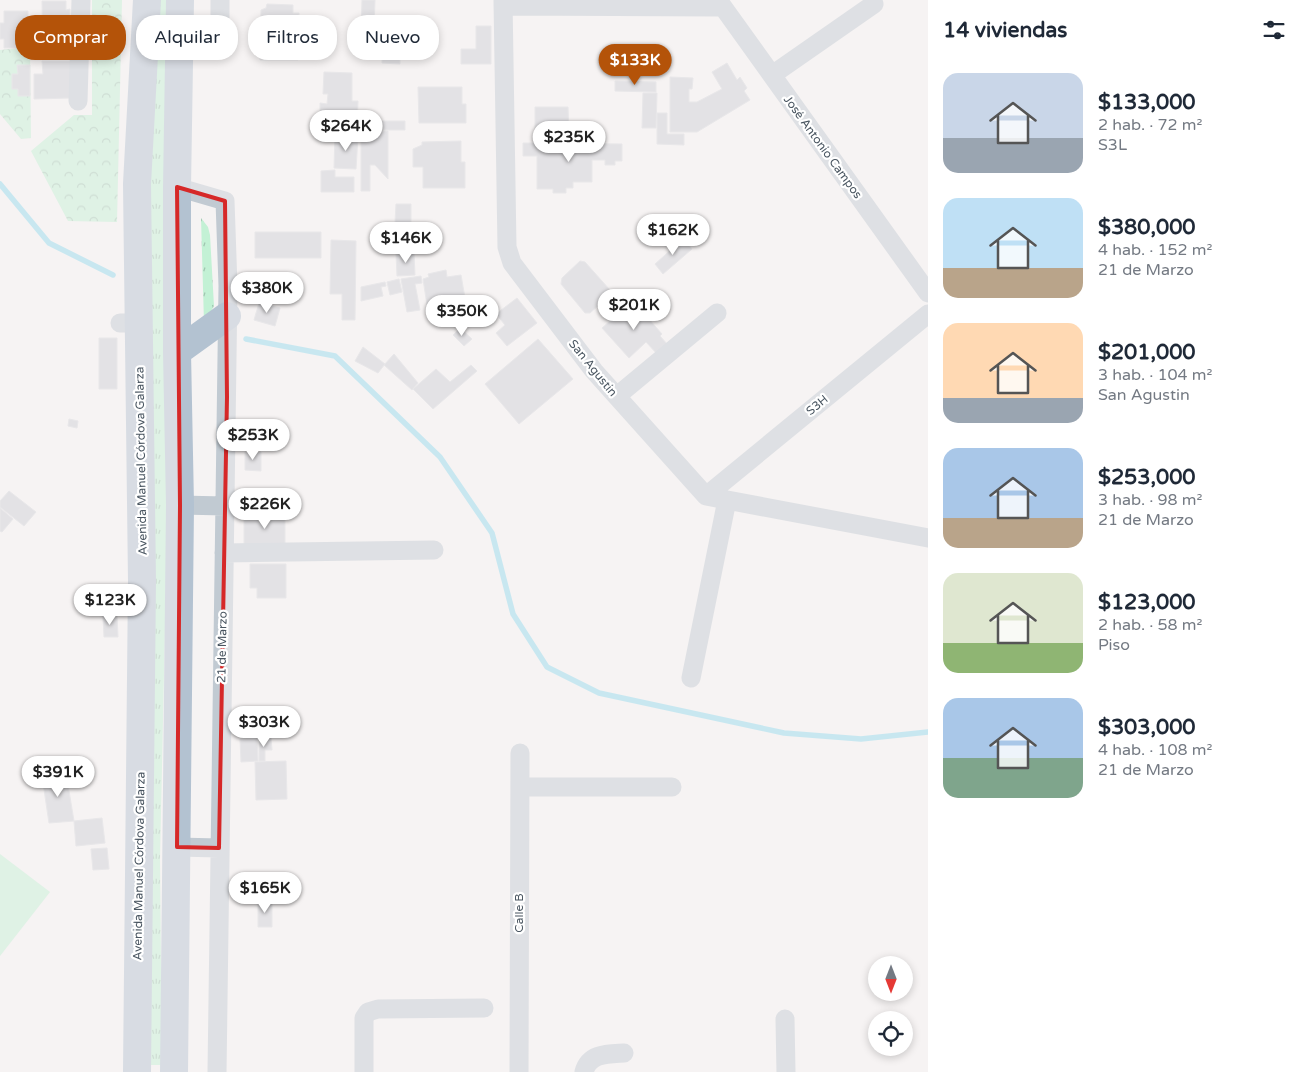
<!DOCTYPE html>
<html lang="es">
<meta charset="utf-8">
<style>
:root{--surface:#fff;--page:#f2f2f3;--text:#1f2937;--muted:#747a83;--accent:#b45309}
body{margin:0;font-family:"Varela Round",sans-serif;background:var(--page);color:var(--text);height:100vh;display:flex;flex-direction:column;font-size:19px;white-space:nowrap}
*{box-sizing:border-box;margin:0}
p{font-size:16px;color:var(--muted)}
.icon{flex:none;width:28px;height:28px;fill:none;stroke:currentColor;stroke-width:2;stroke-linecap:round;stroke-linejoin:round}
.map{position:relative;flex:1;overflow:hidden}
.panel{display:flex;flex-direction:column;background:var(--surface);width:375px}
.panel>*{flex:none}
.hud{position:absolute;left:15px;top:15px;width:475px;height:45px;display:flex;gap:10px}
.needle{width:32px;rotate:180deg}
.fabs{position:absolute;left:868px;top:956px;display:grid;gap:10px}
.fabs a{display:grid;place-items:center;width:45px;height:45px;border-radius:50%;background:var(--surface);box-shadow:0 2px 8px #0003;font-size:25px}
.price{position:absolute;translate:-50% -42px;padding:0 11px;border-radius:18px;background:#fff;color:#222;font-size:16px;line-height:32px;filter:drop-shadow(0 1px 2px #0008)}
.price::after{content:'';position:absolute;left:50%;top:30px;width:15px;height:11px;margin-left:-8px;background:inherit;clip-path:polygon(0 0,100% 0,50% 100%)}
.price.on{background:var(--accent);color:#fff}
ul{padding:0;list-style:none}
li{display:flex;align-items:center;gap:15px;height:125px;padding:0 15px}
li span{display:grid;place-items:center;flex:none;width:140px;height:100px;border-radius:15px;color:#555}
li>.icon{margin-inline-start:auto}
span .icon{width:60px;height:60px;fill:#fffc;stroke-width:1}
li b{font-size:21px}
h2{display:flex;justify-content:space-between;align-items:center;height:60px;padding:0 15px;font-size:21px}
.chip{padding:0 18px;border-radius:20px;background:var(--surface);box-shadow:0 2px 8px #0003;font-size:18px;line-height:45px}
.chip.on{background:var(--accent);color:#fff}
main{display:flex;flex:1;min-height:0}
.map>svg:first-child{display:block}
.grass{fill:url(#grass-tufts)}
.forest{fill:url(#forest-crowns)}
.pitch{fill:#c3f1d5}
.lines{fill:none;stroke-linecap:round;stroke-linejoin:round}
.stream{stroke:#90daee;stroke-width:5.5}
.building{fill:#cdcfd5;stroke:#d7d9de}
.minor{stroke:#c1cad2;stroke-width:19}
.primary{stroke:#b3c2d1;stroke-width:28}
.marked{fill:none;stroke:#d62828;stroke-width:4;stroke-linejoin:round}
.labels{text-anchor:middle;stroke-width:4.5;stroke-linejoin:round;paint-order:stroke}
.street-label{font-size:12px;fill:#4a5661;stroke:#fff}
</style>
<main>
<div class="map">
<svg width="928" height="1072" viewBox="0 0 928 1072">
<defs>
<pattern id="grass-tufts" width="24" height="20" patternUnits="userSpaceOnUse" patternTransform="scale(1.25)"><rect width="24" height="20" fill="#c3f1d5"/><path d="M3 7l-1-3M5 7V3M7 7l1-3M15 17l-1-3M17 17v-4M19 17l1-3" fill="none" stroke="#a0c6b0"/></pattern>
<pattern id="forest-crowns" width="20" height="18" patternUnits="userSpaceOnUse" patternTransform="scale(1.25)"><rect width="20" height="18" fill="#c3f1d5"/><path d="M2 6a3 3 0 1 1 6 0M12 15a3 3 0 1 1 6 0" fill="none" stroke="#a0c6b0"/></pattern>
</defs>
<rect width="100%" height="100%" fill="#f5f3f3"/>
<path class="grass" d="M 157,0 L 170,0 L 168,116 L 163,195 L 167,440 L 166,582 L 160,859 L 162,1065 L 146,1065 L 147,225 Z
M 201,218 L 208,227 L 210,235 L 214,306 L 204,323 Z"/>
<path class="forest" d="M 92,0 L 122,0 L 117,222 L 68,221 L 31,151 L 74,115 L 92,115 Z
M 30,47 L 31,138 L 21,139 L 0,114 L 0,50 Z"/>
<path class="pitch" d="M 0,854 L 50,892 L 0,956 Z"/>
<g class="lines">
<path class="stream" d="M 0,184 L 49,243 L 113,275
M 246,339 L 335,356 L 440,457 L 492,533 L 513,614 L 547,667 L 599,693 L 784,733 L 861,739 L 928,732"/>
</g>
<path class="building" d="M 362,0 L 375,0 L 373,58 L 360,58 Z
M 42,1 L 66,1 L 66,10 L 70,9 L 70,19 L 74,19 L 74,39 L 70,39 L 70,48 L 63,48 L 63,57 L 43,57 Z
M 267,4 L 293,5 L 293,13 L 299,13 L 298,60 L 260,60 L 261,10 L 266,8 Z
M 4,11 L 28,11 L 28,48 L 4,48 L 4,39 L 0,39 L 0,23 L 4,23 Z
M 476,26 L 491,26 L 491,64 L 461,64 L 461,49 L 476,49 Z
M 382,50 L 400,51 L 400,64 L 382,63 Z
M 42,61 L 71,61 L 70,98 L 34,99 L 34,74 L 43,74 Z
M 727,63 L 737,80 L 740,77 L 747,88 L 744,91 L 750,100 L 697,132 L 670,132 L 670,77 L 693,78 L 692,89 L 689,89 L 689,102 L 697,102 L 722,89 L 712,72 Z
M 17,65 L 30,65 L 30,96 L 18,96 L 18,89 L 12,89 L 12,74 L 18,74 Z
M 324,72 L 352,73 L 352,101 L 358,101 L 357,126 L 320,125 L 320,103 L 327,104 L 328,94 L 323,94 Z
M 615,81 L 656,82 L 656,92 L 615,91 Z
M 418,87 L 462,87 L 462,104 L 466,104 L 466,123 L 419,123 Z
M 643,93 L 657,93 L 656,128 L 642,128 Z
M 535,107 L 568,107 L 569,135 L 535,135 Z
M 657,113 L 667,113 L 667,134 L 684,134 L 684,145 L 657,144 Z
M 361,121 L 405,121 L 405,130 L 361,130 Z
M 361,131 L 388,131 L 388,179 L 375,165 L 370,165 L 370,191 L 361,191 Z
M 335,136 L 358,136 L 356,169 L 334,168 Z
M 461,141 L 461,162 L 465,162 L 465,188 L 423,188 L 423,167 L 413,167 L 413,149 L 422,145 L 422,142 Z
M 523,143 L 622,144 L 622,161 L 615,161 L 615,165 L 605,165 L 605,160 L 592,160 L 592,182 L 573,182 L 573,188 L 566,188 L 566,193 L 553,193 L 553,189 L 537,189 L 537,156 L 523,156 Z
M 335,170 L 335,177 L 354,177 L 354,192 L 321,192 L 321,171 Z
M 396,204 L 411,204 L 411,224 L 395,223 Z
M 255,232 L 321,232 L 321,258 L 255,258 Z
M 683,239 L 692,249 L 663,274 L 655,264 Z
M 331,240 L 356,241 L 355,320 L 342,320 L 342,294 L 330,294 Z
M 414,253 L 415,275 L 397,276 L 396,254 Z
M 580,261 L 585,262 L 610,290 L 609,296 L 590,313 L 585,313 L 561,284 L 562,278 Z
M 446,270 L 447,277 L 461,275 L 465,298 L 427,305 L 423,279 L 429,277 L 428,274 Z
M 421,276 L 422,283 L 415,284 L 420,310 L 407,312 L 401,279 Z
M 399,279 L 402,292 L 390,295 L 387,282 Z
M 385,282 L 386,286 L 381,287 L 383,296 L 361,301 L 361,287 Z
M 517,298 L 537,323 L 507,346 L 496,333 L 505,325 L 496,314 Z
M 633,301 L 662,334 L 660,336 L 668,345 L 658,355 L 646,342 L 629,358 L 602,328 Z
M 259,303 L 280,308 L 275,326 L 254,320 Z
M 460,328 L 472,339 L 464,346 L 453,335 Z
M 99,338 L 117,338 L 117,389 L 99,389 Z
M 538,339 L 573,379 L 519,424 L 485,384 Z
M 363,347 L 385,364 L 378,373 L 355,361 Z
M 394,354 L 418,383 L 412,390 L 384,365 Z
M 471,365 L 477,371 L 433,409 L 413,389 L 436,369 L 450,382 Z
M 69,419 L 78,421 L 77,428 L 68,426 Z
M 245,452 L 261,452 L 261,471 L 245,470 Z
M 9,491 L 36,512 L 24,526 L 0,507 L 0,501 Z
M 0,508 L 13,519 L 2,532 L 0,531 Z
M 244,513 L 285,513 L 285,549 L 244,545 Z
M 250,564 L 286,564 L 286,598 L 257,598 L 257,588 L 250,588 Z
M 105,595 L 118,595 L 118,614 L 105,614 Z
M 103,616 L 117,616 L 118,637 L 104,637 Z
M 257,738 L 258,761 L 241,762 L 240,739 Z
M 259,738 L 271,738 L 272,750 L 265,750 L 265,761 L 259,761 Z
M 286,761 L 287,799 L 256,800 L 255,762 Z
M 66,773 L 74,821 L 49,823 L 42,776 Z
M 102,818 L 105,843 L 76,846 L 74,821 Z
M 107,848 L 109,869 L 93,870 L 91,849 Z
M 258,900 L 272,900 L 272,927 L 258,927 Z"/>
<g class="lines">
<path class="minor" d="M 220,0 L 220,43
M 503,0 L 507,247 L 512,263 L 594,371 L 706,496 L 928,538
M 718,0 L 928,293
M 503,6 L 722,7
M 772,75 L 874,4
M 78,101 L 81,0
M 177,187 L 225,201 L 228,286 L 217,1072
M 120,323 L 138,323
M 617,396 L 717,313
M 706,496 L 928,314
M 180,505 L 225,506
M 224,553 L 434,550
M 691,678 L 727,500
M 520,787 L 672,787
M 177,847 L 219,848
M 785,1019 L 786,1072
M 364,1072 L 364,1018 L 368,1012 L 378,1009 L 484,1008
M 519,1072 L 520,753
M 584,1072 C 589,1053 608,1054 624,1053"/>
<path class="primary" d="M 177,352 L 227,316
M 137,1072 L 142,581 L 137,184 L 147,0
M 174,1072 L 180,505 L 177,352 L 177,187 L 180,0"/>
</g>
<path d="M0 0H928V1072H0ZM 177,187 L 225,201 L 227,397 L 219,848 L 177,847 L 180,505 Z" fill="#f5f3f3" fill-opacity=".55" fill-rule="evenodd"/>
<path class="marked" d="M 177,187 L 225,201 L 227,397 L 219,848 L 177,847 L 180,505 Z"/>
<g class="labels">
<g class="street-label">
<text transform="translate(823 147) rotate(54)" y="4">José Antonio Campos</text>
<text transform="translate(593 368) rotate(51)" y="4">San Agustin</text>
<text transform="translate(817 405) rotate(-39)" y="4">S3H</text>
<text transform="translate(141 461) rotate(-91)" y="4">Avenida Manuel Córdova Galarza</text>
<text transform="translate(222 647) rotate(-89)" y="4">21 de Marzo</text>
<text transform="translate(139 866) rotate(-89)" y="4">Avenida Manuel Córdova Galarza</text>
<text transform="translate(519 913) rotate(-90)" y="4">Calle B</text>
</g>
</g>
</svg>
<div class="fabs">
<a><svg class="needle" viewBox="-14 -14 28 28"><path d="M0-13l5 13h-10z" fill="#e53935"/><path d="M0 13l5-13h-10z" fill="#747a83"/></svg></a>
<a><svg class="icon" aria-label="locate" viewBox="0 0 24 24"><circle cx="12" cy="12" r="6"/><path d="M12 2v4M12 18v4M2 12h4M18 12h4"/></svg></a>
</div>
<b class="price on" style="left:635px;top:86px">$133K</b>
<b class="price" style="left:346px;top:152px">$264K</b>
<b class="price" style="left:569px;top:163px">$235K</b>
<b class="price" style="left:673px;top:256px">$162K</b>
<b class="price" style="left:406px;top:264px">$146K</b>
<b class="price" style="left:267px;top:314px">$380K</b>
<b class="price" style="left:634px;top:331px">$201K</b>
<b class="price" style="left:462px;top:337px">$350K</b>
<b class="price" style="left:253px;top:461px">$253K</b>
<b class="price" style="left:265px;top:530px">$226K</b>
<b class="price" style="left:110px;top:626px">$123K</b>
<b class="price" style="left:264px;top:748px">$303K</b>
<b class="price" style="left:58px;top:798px">$391K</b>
<b class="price" style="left:265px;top:914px">$165K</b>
<div class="hud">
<a class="chip on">Comprar</a>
<a class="chip">Alquilar</a>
<a class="chip">Filtros</a>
<a class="chip">Nuevo</a>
</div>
</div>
<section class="panel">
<h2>14 viviendas<svg class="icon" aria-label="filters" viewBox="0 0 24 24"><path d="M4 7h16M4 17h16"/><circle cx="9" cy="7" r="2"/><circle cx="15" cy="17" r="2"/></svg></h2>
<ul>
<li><span style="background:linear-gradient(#c9d6e8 65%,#9aa5b1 0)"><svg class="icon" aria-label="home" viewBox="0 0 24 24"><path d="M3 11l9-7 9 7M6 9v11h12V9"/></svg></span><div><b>$133,000</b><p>2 hab. · 72 m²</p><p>S3L</p></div></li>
<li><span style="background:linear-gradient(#bfe0f5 70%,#b9a48a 0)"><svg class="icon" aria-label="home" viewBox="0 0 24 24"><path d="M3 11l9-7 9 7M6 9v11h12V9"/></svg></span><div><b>$380,000</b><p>4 hab. · 152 m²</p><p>21 de Marzo</p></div></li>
<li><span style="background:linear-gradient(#ffd9b3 75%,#9aa5b1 0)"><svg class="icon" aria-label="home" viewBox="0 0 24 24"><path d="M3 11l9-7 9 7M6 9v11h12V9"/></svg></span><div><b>$201,000</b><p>3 hab. · 104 m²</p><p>San Agustin</p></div></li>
<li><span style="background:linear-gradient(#a9c7e8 70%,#b9a48a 0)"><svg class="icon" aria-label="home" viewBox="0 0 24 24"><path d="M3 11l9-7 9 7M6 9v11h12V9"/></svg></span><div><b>$253,000</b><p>3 hab. · 98 m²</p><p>21 de Marzo</p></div></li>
<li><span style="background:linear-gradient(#dfe7d0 70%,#8fb573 0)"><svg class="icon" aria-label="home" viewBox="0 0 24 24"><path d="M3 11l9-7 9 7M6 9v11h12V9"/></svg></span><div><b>$123,000</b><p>2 hab. · 58 m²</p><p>Piso</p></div></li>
<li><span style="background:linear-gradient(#a9c7e8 60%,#7fa58c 0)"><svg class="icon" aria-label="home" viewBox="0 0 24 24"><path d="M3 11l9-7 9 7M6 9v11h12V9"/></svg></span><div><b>$303,000</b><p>4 hab. · 108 m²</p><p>21 de Marzo</p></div></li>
</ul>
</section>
</main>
